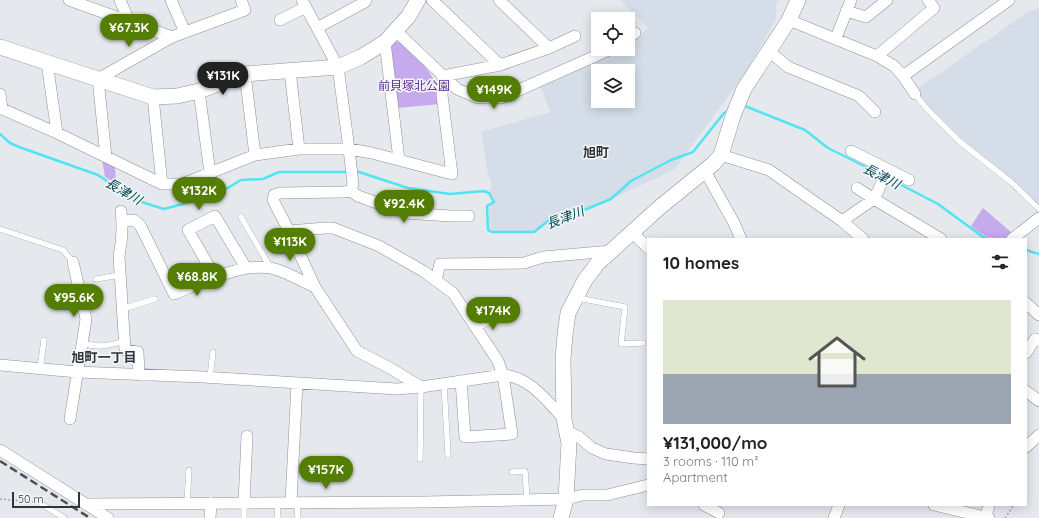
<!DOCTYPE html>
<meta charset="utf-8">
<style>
:root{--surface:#fff;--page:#f6f6f6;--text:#222;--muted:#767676;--accent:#537e01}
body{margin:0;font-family:Quicksand,"Noto Sans JP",sans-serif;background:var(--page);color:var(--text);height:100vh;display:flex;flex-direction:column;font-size:15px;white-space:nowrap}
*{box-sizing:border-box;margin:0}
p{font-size:13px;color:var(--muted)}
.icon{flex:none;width:22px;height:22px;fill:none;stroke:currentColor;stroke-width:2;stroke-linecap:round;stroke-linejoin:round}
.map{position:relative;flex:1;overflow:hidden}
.sheet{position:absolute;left:647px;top:238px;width:380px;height:268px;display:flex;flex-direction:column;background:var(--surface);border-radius:0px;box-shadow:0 2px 10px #0003}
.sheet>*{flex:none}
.fabs{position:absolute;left:591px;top:12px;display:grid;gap:8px}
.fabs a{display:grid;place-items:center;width:44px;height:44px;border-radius:0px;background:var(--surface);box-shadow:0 2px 10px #0003;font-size:20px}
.scale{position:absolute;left:12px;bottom:10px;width:68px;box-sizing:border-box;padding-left:4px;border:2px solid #313335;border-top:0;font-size:11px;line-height:14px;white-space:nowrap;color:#313335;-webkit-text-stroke:3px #f3f7fc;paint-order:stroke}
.price{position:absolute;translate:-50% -34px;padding:0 9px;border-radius:14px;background:var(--accent);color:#fff;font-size:13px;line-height:26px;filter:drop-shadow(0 1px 2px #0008)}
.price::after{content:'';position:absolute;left:50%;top:24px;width:12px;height:9px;margin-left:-6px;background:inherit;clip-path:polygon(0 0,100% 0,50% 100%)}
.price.on{background:#222;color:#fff}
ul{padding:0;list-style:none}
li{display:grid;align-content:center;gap:8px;height:212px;padding:0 16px}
li span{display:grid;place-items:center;height:124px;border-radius:0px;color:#555}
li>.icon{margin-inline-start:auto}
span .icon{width:72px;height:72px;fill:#fffc;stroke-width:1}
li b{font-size:17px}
h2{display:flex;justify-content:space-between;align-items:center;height:48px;padding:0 16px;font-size:17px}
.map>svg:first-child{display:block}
.built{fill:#d4dde8;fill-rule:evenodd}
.green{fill:#c5aaee}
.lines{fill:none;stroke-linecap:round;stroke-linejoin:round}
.stream{stroke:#51e4f1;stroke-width:2.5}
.lane-casing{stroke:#8d9196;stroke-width:6}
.street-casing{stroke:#8d9196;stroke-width:12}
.secondary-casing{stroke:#8d9196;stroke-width:16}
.path{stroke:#a4a8ac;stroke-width:1.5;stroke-dasharray:2 2;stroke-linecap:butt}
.lane{stroke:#fff;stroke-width:5.5}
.street{stroke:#fff;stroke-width:11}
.secondary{stroke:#fff;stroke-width:15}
.rail{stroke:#4d5052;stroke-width:2.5;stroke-dasharray:8 4;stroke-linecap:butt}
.labels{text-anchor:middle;stroke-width:3;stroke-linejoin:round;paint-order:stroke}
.park-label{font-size:12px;fill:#5e2f90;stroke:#f3f7fc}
.neighbourhood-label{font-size:13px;font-weight:bold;fill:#313335;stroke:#f3f7fc}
.water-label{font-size:13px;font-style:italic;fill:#00454b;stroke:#f3f7fc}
</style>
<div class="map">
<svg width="1039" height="518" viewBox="0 0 1039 518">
<rect width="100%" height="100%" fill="#e5e9ee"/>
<path class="built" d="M 622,0 L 779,0 L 776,5 L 776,19 L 746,72 L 674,170 L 596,206 L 570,216 L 547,222 L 532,233 L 529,231 L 492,231 L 489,229 L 489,208 L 490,205 L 494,202 L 490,192 L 492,185 L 488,174 L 481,132 L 550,112 L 539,83 L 617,49 L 628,49 L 628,44 L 632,42 L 648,28 L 621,1 ZM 598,71 L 628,71 L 628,101 L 598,101 Z
M 1039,8 L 1039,205 L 1013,179 L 1012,180 L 962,139 L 929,108 L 918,94 L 917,89 L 1028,12 Z"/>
<path class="green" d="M 395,42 C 402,41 406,46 410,51 C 428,68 437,78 440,104 L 397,108 L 390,48 Z
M 102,159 L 117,166 L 115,168 L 116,183 L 105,177 Z
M 983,208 L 1012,233 L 1004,239 C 989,239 983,236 971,226 Z"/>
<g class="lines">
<path class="stream" d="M 742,107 L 745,106 L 805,130 L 828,148 L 882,175
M 0,134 L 10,143 L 19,147 L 98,175 L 135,200 L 164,209 L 216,195 L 241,180 L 263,179 L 279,172 L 348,172
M 355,172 L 359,172 L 408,188 L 450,194 L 484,191 L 489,193 L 494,202 L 487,206 L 488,230 L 492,232 L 534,232 L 548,221 L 563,216 L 577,213 L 611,199 L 631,181 L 671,160 L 693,152 L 724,113 L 728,111
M 888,178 L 938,204 L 983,237 L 989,239
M 1026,250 L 1039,254"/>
<defs>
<path id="lane" d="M 915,94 L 927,109 L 960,142 L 1011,182 L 1039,209
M 241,217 L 270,267
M 0,229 L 63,250 L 73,262
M 96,279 L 120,275
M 578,298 L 625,307 L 621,344 L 643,343
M 122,309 L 155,299
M 478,328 L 502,315
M 82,343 C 99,348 108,346 124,341
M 40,369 L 44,340
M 210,377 L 213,352
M 444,384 L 448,455
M 420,459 L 421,387
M 512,472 L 525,471 L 527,500
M 277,502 L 278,518
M 297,502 L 298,518
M 40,503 L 64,518
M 187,503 L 189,470
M 244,503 L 244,518"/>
<path id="street" d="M 69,0 L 172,37 L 245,10 L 241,0
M 120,0 L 129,21
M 171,0 L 185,32
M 302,0 L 338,67 L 349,149 L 353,184 L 351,191 L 343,192 L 280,193 L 274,195 L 273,200 L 289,231 L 315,287 L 357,351 L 390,368 L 421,387
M 432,0 L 500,65
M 499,0 L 549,48
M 846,11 L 866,17 L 887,0
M 280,20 L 306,7
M 789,20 L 877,56 L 894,66 L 903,76 L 915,94
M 317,28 L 365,2 L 366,0
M 396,31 L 457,89 L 478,98 L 501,98 L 611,49
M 628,38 L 635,33
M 836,38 L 851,0
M 385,42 L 399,160
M 769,51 L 788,67 L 859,96 L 875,112
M 877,56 L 934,8 L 928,0
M 47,62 L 57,133
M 290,71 L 299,149
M 245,74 L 255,155
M 903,76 L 1009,0
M 199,91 L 210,173
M 0,94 L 2,109
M 153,97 L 162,184
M 0,108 L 57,133 L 162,184 L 182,184 L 255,155 L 299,149 L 349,149 L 372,153 L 452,174 L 442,95 L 443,76 L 500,65 L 549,48 L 575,36
M 851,151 L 909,180
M 721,155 L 769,170 L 842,221 L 874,199 L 941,239
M 106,157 L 98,79 L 172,37
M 705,171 L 734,223 L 741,239
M 857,188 L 874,199 L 888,170
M 351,191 L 358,196 L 405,213 L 451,216 L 469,216
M 121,211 C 123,226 122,241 119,256 L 125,350 L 138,352 L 139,375
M 122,221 L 134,220 L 140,225 L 174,294 C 201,283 248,259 278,270 C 290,274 303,282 315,287
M 842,221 L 863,239
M 289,231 L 325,228 L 333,228 L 379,246 L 423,271 L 453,293 L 498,361 L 503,375 L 512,434 L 465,437 L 461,381
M 632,232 L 648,248
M 1012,239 L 1039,218
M 215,277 L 188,230 L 215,216 L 246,268
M 436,280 L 440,264 L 524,263 L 543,257 L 611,251
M 1026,303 L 1039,315
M 1026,353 L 1035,339 L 1039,341
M 0,365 L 77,372 L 203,377 L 397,389 L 421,387 L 503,375 C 530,377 547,401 564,419
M 1026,391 L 1039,401
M 70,419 L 86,319 L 73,262
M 567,431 L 579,437 L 592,448 L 606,454 L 634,458 L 648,459
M 1026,447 L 1039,435
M 0,450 L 108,518
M 291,502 L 297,383
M 244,503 L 247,436
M 86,504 L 425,502 L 566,499 L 583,495 L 607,495 L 648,485
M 704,505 L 719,513
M 934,505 L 989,518
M 986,517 L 989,505
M 210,518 L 211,503
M 834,518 L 839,505"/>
<path id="secondary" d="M 0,47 L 153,97 L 177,96 L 199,91 L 245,74 L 338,67 L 361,57 L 385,42 L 408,17 L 418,0
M 561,518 L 566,499 L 569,443 L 564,419 L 563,359 L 565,335 L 568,313 L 585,280 L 598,263 L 660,207 L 713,164 L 721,155 L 733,116 L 744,89 L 789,20 L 798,0"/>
</defs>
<use href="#lane" class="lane-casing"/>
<use href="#street" class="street-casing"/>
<use href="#secondary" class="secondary-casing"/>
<path class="path" d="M 0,499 L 34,502
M 1005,518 L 1014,505"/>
<use href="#lane" class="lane"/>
<use href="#street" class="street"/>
<use href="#secondary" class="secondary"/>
<path class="rail" d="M 0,461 L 90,518"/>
</g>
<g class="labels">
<g class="park-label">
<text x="414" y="90">前貝塚北公園</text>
</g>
<g class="neighbourhood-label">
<text x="596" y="157">旭町</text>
<text x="104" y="362">旭町一丁目</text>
</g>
<g class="water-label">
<text transform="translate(882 176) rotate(27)" y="5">長津川</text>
<text transform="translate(124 191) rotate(30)" y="5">長津川</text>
<text transform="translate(565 217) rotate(-21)" y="5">長津川</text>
</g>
</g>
</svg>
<div class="fabs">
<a><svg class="icon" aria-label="locate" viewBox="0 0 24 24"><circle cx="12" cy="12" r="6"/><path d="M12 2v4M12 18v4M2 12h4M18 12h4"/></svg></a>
<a><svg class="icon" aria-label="layers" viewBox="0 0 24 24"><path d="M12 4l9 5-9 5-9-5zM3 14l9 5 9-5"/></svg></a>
</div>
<div class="scale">50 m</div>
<b class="price" style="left:129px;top:48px">¥67.3K</b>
<b class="price on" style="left:223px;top:96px">¥131K</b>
<b class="price" style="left:494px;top:110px">¥149K</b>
<b class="price" style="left:199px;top:211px">¥132K</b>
<b class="price" style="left:404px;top:224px">¥92.4K</b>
<b class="price" style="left:290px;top:262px">¥113K</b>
<b class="price" style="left:197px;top:297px">¥68.8K</b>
<b class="price" style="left:74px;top:318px">¥95.6K</b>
<b class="price" style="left:493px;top:331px">¥174K</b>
<b class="price" style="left:326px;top:490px">¥157K</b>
<section class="sheet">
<h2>10 homes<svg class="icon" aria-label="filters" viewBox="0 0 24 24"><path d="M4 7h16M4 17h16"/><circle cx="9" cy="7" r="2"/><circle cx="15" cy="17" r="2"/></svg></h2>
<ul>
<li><span style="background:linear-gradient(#dfe7d0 60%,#9aa5b1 0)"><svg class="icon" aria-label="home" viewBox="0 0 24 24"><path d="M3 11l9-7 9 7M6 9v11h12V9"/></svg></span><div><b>¥131,000/mo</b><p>3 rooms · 110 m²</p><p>Apartment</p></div></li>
</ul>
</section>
</div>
